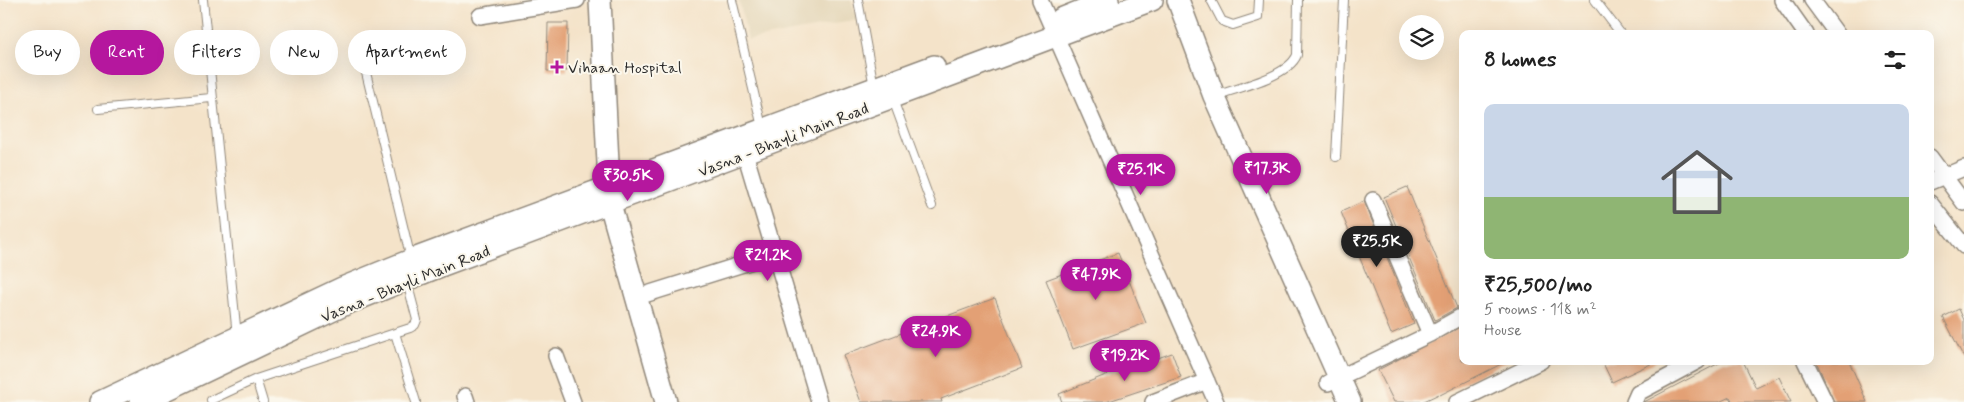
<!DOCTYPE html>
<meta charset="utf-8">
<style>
:root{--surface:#fff;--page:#f6f6f6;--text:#222;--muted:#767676;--line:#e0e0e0;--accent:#b5179e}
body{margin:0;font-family:Mynerve,sans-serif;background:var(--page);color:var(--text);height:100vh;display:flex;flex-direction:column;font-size:19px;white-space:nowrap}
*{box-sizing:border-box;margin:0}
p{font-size:16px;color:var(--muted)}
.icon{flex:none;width:28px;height:28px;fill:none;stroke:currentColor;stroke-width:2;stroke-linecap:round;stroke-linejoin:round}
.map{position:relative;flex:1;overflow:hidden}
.drawer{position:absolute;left:1459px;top:30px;width:475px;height:335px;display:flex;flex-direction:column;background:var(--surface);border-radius:10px;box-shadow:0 5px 20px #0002}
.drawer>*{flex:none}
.top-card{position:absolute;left:15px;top:30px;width:475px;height:45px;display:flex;gap:10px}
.controls{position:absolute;left:1399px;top:15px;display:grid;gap:10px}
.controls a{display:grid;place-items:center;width:45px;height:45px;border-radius:50%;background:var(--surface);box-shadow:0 5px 20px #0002;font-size:25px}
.price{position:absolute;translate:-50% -42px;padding:0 11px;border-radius:18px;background:var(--accent);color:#fff;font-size:16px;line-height:32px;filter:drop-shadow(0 1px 2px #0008)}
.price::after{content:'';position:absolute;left:50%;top:30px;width:15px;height:11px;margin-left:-8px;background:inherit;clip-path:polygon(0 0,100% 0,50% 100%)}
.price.selected{background:#222;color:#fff}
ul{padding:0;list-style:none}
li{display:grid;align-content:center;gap:10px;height:265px;padding:0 25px}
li+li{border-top:1px solid var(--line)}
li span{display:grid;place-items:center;height:155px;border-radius:10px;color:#555}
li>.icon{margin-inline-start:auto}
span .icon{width:90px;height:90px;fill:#fffc;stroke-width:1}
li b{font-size:21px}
h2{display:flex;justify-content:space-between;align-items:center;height:60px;padding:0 25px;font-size:21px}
.pill{padding:0 18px;border-radius:22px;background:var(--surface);box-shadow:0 5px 20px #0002;font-size:18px;line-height:45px}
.pill.selected{background:var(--accent);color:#fff}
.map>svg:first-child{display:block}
.built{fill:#e4d6b7}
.building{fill:#e3a074}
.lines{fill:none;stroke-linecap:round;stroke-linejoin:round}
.lane-casing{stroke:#90877a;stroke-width:10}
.street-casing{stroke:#90877a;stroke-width:18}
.secondary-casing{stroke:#90877a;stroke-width:24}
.lane{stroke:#fff;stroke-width:8}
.street{stroke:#fff;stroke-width:15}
.secondary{stroke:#fff;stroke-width:21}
.poi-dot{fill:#b5179e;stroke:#fbf7ec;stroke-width:2}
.labels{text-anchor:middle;stroke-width:4;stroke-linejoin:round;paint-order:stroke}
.poi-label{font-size:16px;fill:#2b2b2b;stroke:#fbf7ec;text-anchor:start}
.street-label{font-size:16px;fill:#2b2b2b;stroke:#fbf7ec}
</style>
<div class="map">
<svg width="1964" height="402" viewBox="0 0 1964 402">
<rect width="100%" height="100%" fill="#fbf7ec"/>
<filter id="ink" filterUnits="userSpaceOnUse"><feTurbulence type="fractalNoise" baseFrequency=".02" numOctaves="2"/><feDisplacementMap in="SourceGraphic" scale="10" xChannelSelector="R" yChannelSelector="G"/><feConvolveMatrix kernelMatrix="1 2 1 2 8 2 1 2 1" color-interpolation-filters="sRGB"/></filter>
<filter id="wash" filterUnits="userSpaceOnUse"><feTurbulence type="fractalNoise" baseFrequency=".0096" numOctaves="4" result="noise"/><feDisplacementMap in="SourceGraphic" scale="20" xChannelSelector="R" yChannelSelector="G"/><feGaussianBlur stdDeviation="1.12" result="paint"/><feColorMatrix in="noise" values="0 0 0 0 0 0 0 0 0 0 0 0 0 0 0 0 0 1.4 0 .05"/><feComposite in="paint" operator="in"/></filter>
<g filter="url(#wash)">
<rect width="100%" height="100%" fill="#f4e3c9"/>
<path class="built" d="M 739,0 L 851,0 L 857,20 L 748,40 Z"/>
<g id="blocks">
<path class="building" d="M 548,23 L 568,23 L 567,71 L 547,71 Z
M 1407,187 L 1457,308 L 1435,320 L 1384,197 Z
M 1364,201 L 1414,324 L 1391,334 L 1341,212 Z
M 1118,253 L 1146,323 L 1073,349 L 1046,280 Z
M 995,298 L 1022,368 L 941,399 L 942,402 L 861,402 L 843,355 Z
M 1959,309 L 1964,320 L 1964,358 L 1943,317 Z
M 1462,326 L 1462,361 L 1507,361 L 1440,395 L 1439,394 L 1422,402 L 1394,402 L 1378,370 Z
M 1172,353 L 1181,377 L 1106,402 L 1062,402 L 1059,394 L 1123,368 L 1124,370 Z
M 1602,361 L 1657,361 L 1612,382 Z
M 1723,361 L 1743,361 L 1756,388 L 1779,377 L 1791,402 L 1733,402 L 1730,397 L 1719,402 L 1644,402 Z
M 1816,361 L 1849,361 L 1867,402 L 1834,402 Z"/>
</g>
</g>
<g filter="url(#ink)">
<use href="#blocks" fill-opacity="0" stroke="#90877a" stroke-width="1"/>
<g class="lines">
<defs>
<path id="lane" d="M 203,0 L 237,336
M 732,0 L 762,127
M 858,0 L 874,87
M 1211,0 L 1222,21 L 1233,25 L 1258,17 L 1259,0
M 1595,0 L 1621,34
M 361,52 L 411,259
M 1215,96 C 1237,88 1288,77 1297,55 L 1298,0
M 892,97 L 932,206
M 98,109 L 211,98
M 1336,157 L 1344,0
M 395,333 L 416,402
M 256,379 L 263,402
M 211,400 L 256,379 L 410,328 L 415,325 L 417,320 L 407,282"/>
<path id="street" d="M 1040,0 L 1216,402
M 1782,0 L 1806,34
M 1812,0 L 1837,34
M 480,16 L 577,0
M 745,153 L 819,402
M 1930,157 L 1964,203
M 1930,182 L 1964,168
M 1373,200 L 1430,334
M 1930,203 L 1964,246
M 647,294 L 775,254
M 556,356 L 573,402
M 1805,361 L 1825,402
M 1328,383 L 1430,334 L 1462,316
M 465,396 L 467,402
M 1153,402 L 1207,381
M 1457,402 L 1541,361
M 1634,402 L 1638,393 L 1698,361"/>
<path id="secondary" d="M 600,0 L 610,204 L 666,402
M 1178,0 L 1214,96 L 1350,402
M 1061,19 L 1108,0
M 100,402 L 342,288 L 411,260 L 934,66
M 141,402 L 348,303 L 443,265 L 1152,0"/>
</defs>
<use href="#lane" class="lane-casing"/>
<use href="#street" class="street-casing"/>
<use href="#secondary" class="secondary-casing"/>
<use href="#lane" class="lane"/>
<use href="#street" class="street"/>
<use href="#secondary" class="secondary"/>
</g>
</g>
<path class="poi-dot" d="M554.5 59.5h5v5h5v5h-5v5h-5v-5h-5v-5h5z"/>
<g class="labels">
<g class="poi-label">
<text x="568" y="73">Vihaan Hospital</text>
</g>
<g class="street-label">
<text transform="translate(783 139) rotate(-21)" y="6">Vasna - Bhayli Main Road</text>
<text transform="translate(405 283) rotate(-22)" y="6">Vasna - Bhayli Main Road</text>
</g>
</g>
</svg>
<div class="controls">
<a><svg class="icon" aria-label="layers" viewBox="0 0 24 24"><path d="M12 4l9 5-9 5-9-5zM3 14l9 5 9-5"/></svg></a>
</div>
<b class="price" style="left:1267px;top:195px">₹17.3K</b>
<b class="price" style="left:1141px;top:196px">₹25.1K</b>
<b class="price" style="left:628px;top:202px">₹30.5K</b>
<b class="price selected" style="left:1377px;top:268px">₹25.5K</b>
<b class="price" style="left:768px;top:282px">₹21.2K</b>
<b class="price" style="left:1096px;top:301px">₹47.9K</b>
<b class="price" style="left:936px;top:358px">₹24.9K</b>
<b class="price" style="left:1125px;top:382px">₹19.2K</b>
<div class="top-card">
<a class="pill">Buy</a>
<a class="pill selected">Rent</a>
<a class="pill">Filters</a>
<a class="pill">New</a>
<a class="pill">Apartment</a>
</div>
<section class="drawer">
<h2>8 homes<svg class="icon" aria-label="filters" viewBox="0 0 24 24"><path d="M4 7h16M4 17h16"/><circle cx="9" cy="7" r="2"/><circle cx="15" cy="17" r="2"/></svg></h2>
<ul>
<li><span style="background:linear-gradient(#c9d6e8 60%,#8fb573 0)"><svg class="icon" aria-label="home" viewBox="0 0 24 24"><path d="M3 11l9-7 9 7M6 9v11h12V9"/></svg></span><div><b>₹25,500/mo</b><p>5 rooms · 118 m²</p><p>House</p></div></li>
</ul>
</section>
</div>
